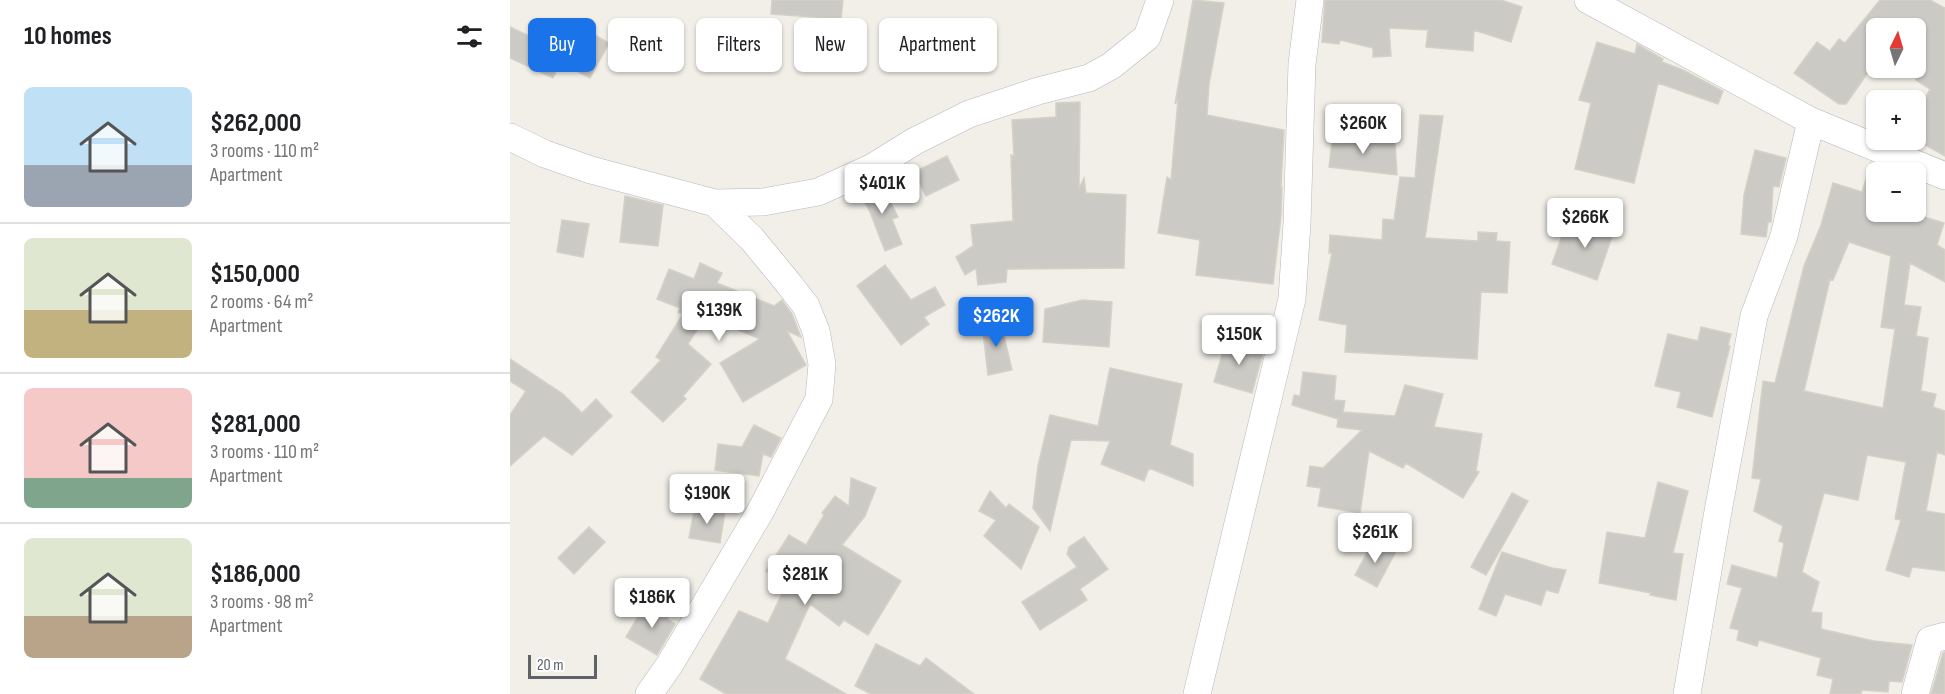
<!DOCTYPE html>
<meta charset="utf-8">
<style>
:root{--surface:#fff;--page:#f6f6f6;--text:#202124;--muted:#757577;--line:#e0e0e0;--accent:#1a73e8}
body{margin:0;font-family:"Sofia Sans Condensed",sans-serif;background:var(--page);color:var(--text);height:100vh;display:flex;flex-direction:column;font-size:22px;white-space:nowrap}
*{box-sizing:border-box;margin:0}
p{font-size:20px;color:var(--muted)}
.icon{flex:none;width:33px;height:33px;fill:none;stroke:currentColor;stroke-width:2;stroke-linecap:round;stroke-linejoin:round}
.map{position:relative;flex:1;overflow:hidden}
.details{display:flex;flex-direction:column;background:var(--surface);width:510px}
.details>*{flex:none}
.banner{position:absolute;left:18px;top:18px;width:570px;height:54px;display:flex;gap:12px}
.needle{width:39px;rotate:5deg}
.fabs{position:absolute;left:1356px;top:18px;display:grid;gap:12px}
.fabs a{display:grid;place-items:center;width:60px;height:60px;border-radius:9px;background:var(--surface);box-shadow:0 2px 4px #0004;font-size:30px}
.scale{position:absolute;left:18px;bottom:15px;width:69px;box-sizing:border-box;padding-left:6px;border:3px solid #5f6368;border-top:0;font-size:16px;line-height:21px;white-space:nowrap;color:#5f6368;-webkit-text-stroke:4px #fff;paint-order:stroke}
.price{position:absolute;translate:-50% -51px;padding:0 14px;border-radius:6px;background:#fff;color:#222;font-size:20px;line-height:39px;filter:drop-shadow(0 2px 3px #0008)}
.price::after{content:'';position:absolute;left:50%;top:36px;width:18px;height:14px;margin-left:-9px;background:inherit;clip-path:polygon(0 0,100% 0,50% 100%)}
.price.current{background:var(--accent);color:#fff}
ul{padding:0;list-style:none}
li{display:flex;align-items:center;gap:18px;height:150px;padding:0 24px}
li+li{border-top:2px solid var(--line)}
li span{display:grid;place-items:center;flex:none;width:168px;height:120px;border-radius:9px;color:#555}
li>.icon{margin-inline-start:auto}
span .icon{width:72px;height:72px;fill:#fffc;stroke-width:1}
li b{font-size:26px}
h2{display:flex;justify-content:space-between;align-items:center;height:72px;padding:0 24px;font-size:26px}
.chip{padding:0 21px;border-radius:9px;background:var(--surface);box-shadow:0 2px 4px #0004;font-size:21px;line-height:54px}
.chip.current{background:var(--accent);color:#fff}
main{display:flex;flex:1;min-height:0}
.map>svg:first-child{display:block}
.building{fill:#cccac5;stroke:#d6d1c6;stroke-width:1.5;fill-rule:evenodd}
.lines{fill:none;stroke-linecap:round;stroke-linejoin:round}
.minor-casing{stroke:#b5b8bc;stroke-width:28}
.minor{stroke:#fff;stroke-width:27}
</style>
<main>
<section class="details">
<h2>10 homes<svg class="icon" aria-label="filters" viewBox="0 0 24 24"><path d="M4 7h16M4 17h16"/><circle cx="9" cy="7" r="2"/><circle cx="15" cy="17" r="2"/></svg></h2>
<ul>
<li><span style="background:linear-gradient(#bfe0f5 65%,#9aa5b1 0)"><svg class="icon" aria-label="home" viewBox="0 0 24 24"><path d="M3 11l9-7 9 7M6 9v11h12V9"/></svg></span><div><b>$262,000</b><p>3 rooms · 110 m²</p><p>Apartment</p></div></li>
<li><span style="background:linear-gradient(#dfe7d0 60%,#c2b280 0)"><svg class="icon" aria-label="home" viewBox="0 0 24 24"><path d="M3 11l9-7 9 7M6 9v11h12V9"/></svg></span><div><b>$150,000</b><p>2 rooms · 64 m²</p><p>Apartment</p></div></li>
<li><span style="background:linear-gradient(#f6c9c9 75%,#7fa58c 0)"><svg class="icon" aria-label="home" viewBox="0 0 24 24"><path d="M3 11l9-7 9 7M6 9v11h12V9"/></svg></span><div><b>$281,000</b><p>3 rooms · 110 m²</p><p>Apartment</p></div></li>
<li><span style="background:linear-gradient(#dfe7d0 65%,#b9a48a 0)"><svg class="icon" aria-label="home" viewBox="0 0 24 24"><path d="M3 11l9-7 9 7M6 9v11h12V9"/></svg></span><div><b>$186,000</b><p>3 rooms · 98 m²</p><p>Apartment</p></div></li>
</ul>
</section>
<div class="map">
<svg width="1435" height="694" viewBox="0 0 1435 694">
<rect width="100%" height="100%" fill="#f1efe8"/>
<path class="building" d="M 262,0 L 333,0 L 331,19 L 261,14 Z
M 683,0 L 714,3 L 699,84 L 697,115 L 774,130 L 771,186 L 772,187 L 771,216 L 763,284 L 686,275 L 690,240 L 648,233 L 657,177 L 661,180 L 668,100 L 665,104 Z
M 815,0 L 991,0 L 1012,7 L 1001,42 L 964,30 L 963,51 L 916,47 L 918,30 L 879,28 L 881,56 L 863,57 L 863,48 L 830,40 L 829,44 L 812,42 Z
M 1370,0 L 1420,0 L 1435,8 L 1435,156 L 1406,140 L 1406,115 L 1420,89 L 1406,80 L 1406,28 L 1366,28 L 1366,61 L 1336,104 L 1329,104 L 1284,73 L 1307,42 L 1320,51 L 1329,39 L 1335,43 Z
M 0,27 L 55,53 L 43,78 L 0,58 Z
M 74,29 L 99,43 L 80,78 L 55,65 Z
M 1087,42 L 1125,54 L 1127,44 L 1153,59 L 1152,62 L 1173,70 L 1213,91 L 1208,104 L 1148,83 L 1124,183 L 1065,169 L 1081,103 L 1069,100 Z
M 570,102 L 569,188 L 574,178 L 576,193 L 616,195 L 614,268 L 497,269 L 496,282 L 468,285 L 466,268 L 455,275 L 446,257 L 463,246 L 461,225 L 503,221 L 501,155 L 504,156 L 502,120 L 546,117 L 546,103 Z
M 910,115 L 933,116 L 915,238 L 968,241 L 968,232 L 987,233 L 986,241 L 1000,242 L 997,293 L 971,292 L 967,359 L 835,352 L 837,325 L 809,320 L 822,253 L 819,253 L 820,235 L 872,240 L 873,219 L 884,220 L 890,177 L 905,178 Z
M 823,134 L 885,142 L 887,175 L 819,167 Z
M 1245,150 L 1276,158 L 1269,187 L 1263,186 L 1261,222 L 1258,222 L 1256,237 L 1231,234 L 1234,195 Z
M 437,156 L 449,180 L 416,196 L 404,172 Z
M 1361,163 L 1366,165 L 1366,212 L 1398,212 L 1434,223 L 1427,245 L 1435,250 L 1435,282 L 1400,263 L 1394,305 L 1411,307 L 1406,336 L 1418,338 L 1411,391 L 1426,394 L 1423,407 L 1435,411 L 1435,455 L 1427,452 L 1416,511 L 1435,514 L 1435,571 L 1402,567 L 1399,577 L 1376,570 L 1391,520 L 1385,519 L 1396,462 L 1357,455 L 1348,500 L 1314,493 L 1292,572 L 1309,582 L 1301,612 L 1312,613 L 1311,629 L 1364,641 L 1402,645 L 1392,682 L 1379,681 L 1378,692 L 1352,690 L 1351,694 L 1320,694 L 1323,679 L 1307,675 L 1311,658 L 1249,640 L 1247,646 L 1227,640 L 1229,630 L 1220,628 L 1232,588 L 1217,584 L 1222,565 L 1267,578 L 1274,543 L 1269,541 L 1273,526 L 1244,511 L 1251,479 L 1242,478 L 1253,381 L 1265,383 L 1294,266 L 1311,225 L 1323,183 L 1352,192 ZM 1339,242 L 1381,256 L 1371,327 L 1385,329 L 1373,408 L 1294,391 L 1320,279 L 1323,280 Z
M 370,181 L 388,217 L 382,219 L 392,244 L 375,251 L 360,212 L 349,191 Z
M 115,196 L 153,205 L 148,246 L 110,242 Z
M 1074,217 L 1105,228 L 1087,280 L 1042,264 L 1054,230 L 1067,235 Z
M 52,220 L 79,224 L 73,257 L 47,252 Z
M 190,263 L 212,273 L 207,283 L 264,306 L 272,300 L 282,314 L 291,337 L 277,331 L 296,365 L 233,402 L 210,363 L 250,339 L 196,316 L 178,344 L 201,364 L 173,396 L 176,399 L 153,422 L 121,392 L 151,360 L 146,357 L 173,314 L 168,312 L 170,308 L 147,299 L 159,269 L 184,279 Z
M 375,265 L 401,300 L 425,287 L 435,305 L 414,317 L 419,324 L 391,345 L 347,286 Z
M 572,300 L 602,302 L 599,347 L 533,342 L 535,309 Z
M 490,319 L 502,370 L 478,375 L 472,323 Z
M 1191,327 L 1221,334 L 1218,345 L 1220,346 L 1202,417 L 1167,407 L 1171,392 L 1145,386 L 1158,334 L 1188,341 Z
M 717,338 L 754,349 L 742,393 L 704,382 Z
M 0,359 L 53,394 L 72,413 L 86,399 L 102,416 L 62,455 L 34,436 L 0,466 L 0,415 L 16,391 L 0,381 Z
M 600,368 L 672,384 L 660,445 L 683,454 L 683,486 L 639,468 L 634,481 L 591,464 L 600,441 L 561,440 L 540,531 L 523,508 L 528,466 L 540,415 L 588,426 Z
M 793,372 L 826,376 L 824,400 L 835,401 L 833,412 L 885,416 L 895,385 L 933,394 L 924,427 L 972,434 L 966,471 L 969,472 L 953,498 L 896,463 L 893,468 L 859,451 L 850,513 L 808,506 L 811,488 L 797,486 L 800,466 L 813,468 L 852,430 L 827,427 L 828,419 L 782,405 L 784,395 L 790,396 Z
M 244,425 L 271,438 L 261,457 L 253,454 L 249,476 L 205,470 L 208,444 L 232,447 Z
M 341,478 L 366,488 L 355,516 L 332,545 L 391,581 L 358,635 L 334,620 L 329,626 L 300,604 L 275,659 L 336,694 L 216,694 L 190,679 L 229,611 L 258,623 L 277,583 L 256,571 L 279,535 L 296,545 L 314,515 L 312,513 L 325,496 L 339,506 Z
M 1148,482 L 1178,491 L 1163,553 L 1173,554 L 1166,600 L 1140,595 L 1141,593 L 1089,583 L 1097,532 L 1135,538 Z
M 480,491 L 496,508 L 499,504 L 529,527 L 511,569 L 474,536 L 486,520 L 469,511 Z
M 1002,493 L 1018,501 L 976,575 L 961,567 Z
M 185,506 L 215,511 L 210,543 L 179,538 Z
M 79,527 L 95,542 L 64,574 L 48,558 Z
M 574,537 L 598,569 L 570,589 L 577,600 L 530,630 L 512,602 L 567,567 L 557,554 L 559,547 Z
M 863,542 L 885,553 L 867,587 L 845,575 Z
M 992,552 L 1042,568 L 1056,570 L 1048,593 L 1036,590 L 1031,605 L 995,594 L 986,616 L 969,609 Z
M 148,606 L 161,614 L 157,619 L 165,624 L 147,655 L 116,637 L 133,608 L 140,612 Z
M 366,644 L 410,666 L 416,658 L 464,694 L 361,694 L 345,686 Z
M 1435,652 L 1435,694 L 1421,694 L 1433,653 Z"/>
<g class="lines">
<defs>
<path id="minor" d="M 1078,0 L 1301,121 L 1435,176
M 0,137 L 35,154 L 81,170 L 205,203 L 242,239 L 279,284 L 296,306 L 306,331 L 312,364 L 309,399 L 250,512 L 160,664 L 139,694
M 205,203 L 253,202 L 308,192 L 363,167 L 405,141 L 459,114 L 528,91 L 579,78 L 601,66 L 637,37 L 650,0
M 687,694 L 782,299 L 787,223 L 792,64 L 800,0
M 1177,694 L 1207,517 L 1244,316 L 1274,236 L 1301,121
M 1405,694 L 1420,640 L 1435,636"/>
</defs>
<use href="#minor" class="minor-casing"/>
<use href="#minor" class="minor"/>
</g>
</svg>
<div class="fabs">
<a><svg class="needle" viewBox="-14 -14 28 28"><path d="M0-13l5 13h-10z" fill="#e53935"/><path d="M0 13l5-13h-10z" fill="#757577"/></svg></a>
<a>+</a>
<a>−</a>
</div>
<div class="scale">20 m</div>
<b class="price" style="left:853px;top:155px">$260K</b>
<b class="price" style="left:372px;top:215px">$401K</b>
<b class="price" style="left:1075px;top:249px">$266K</b>
<b class="price" style="left:209px;top:342px">$139K</b>
<b class="price current" style="left:486px;top:348px">$262K</b>
<b class="price" style="left:729px;top:366px">$150K</b>
<b class="price" style="left:197px;top:525px">$190K</b>
<b class="price" style="left:865px;top:564px">$261K</b>
<b class="price" style="left:295px;top:606px">$281K</b>
<b class="price" style="left:142px;top:629px">$186K</b>
<div class="banner">
<a class="chip current">Buy</a>
<a class="chip">Rent</a>
<a class="chip">Filters</a>
<a class="chip">New</a>
<a class="chip">Apartment</a>
</div>
</div>
</main>
